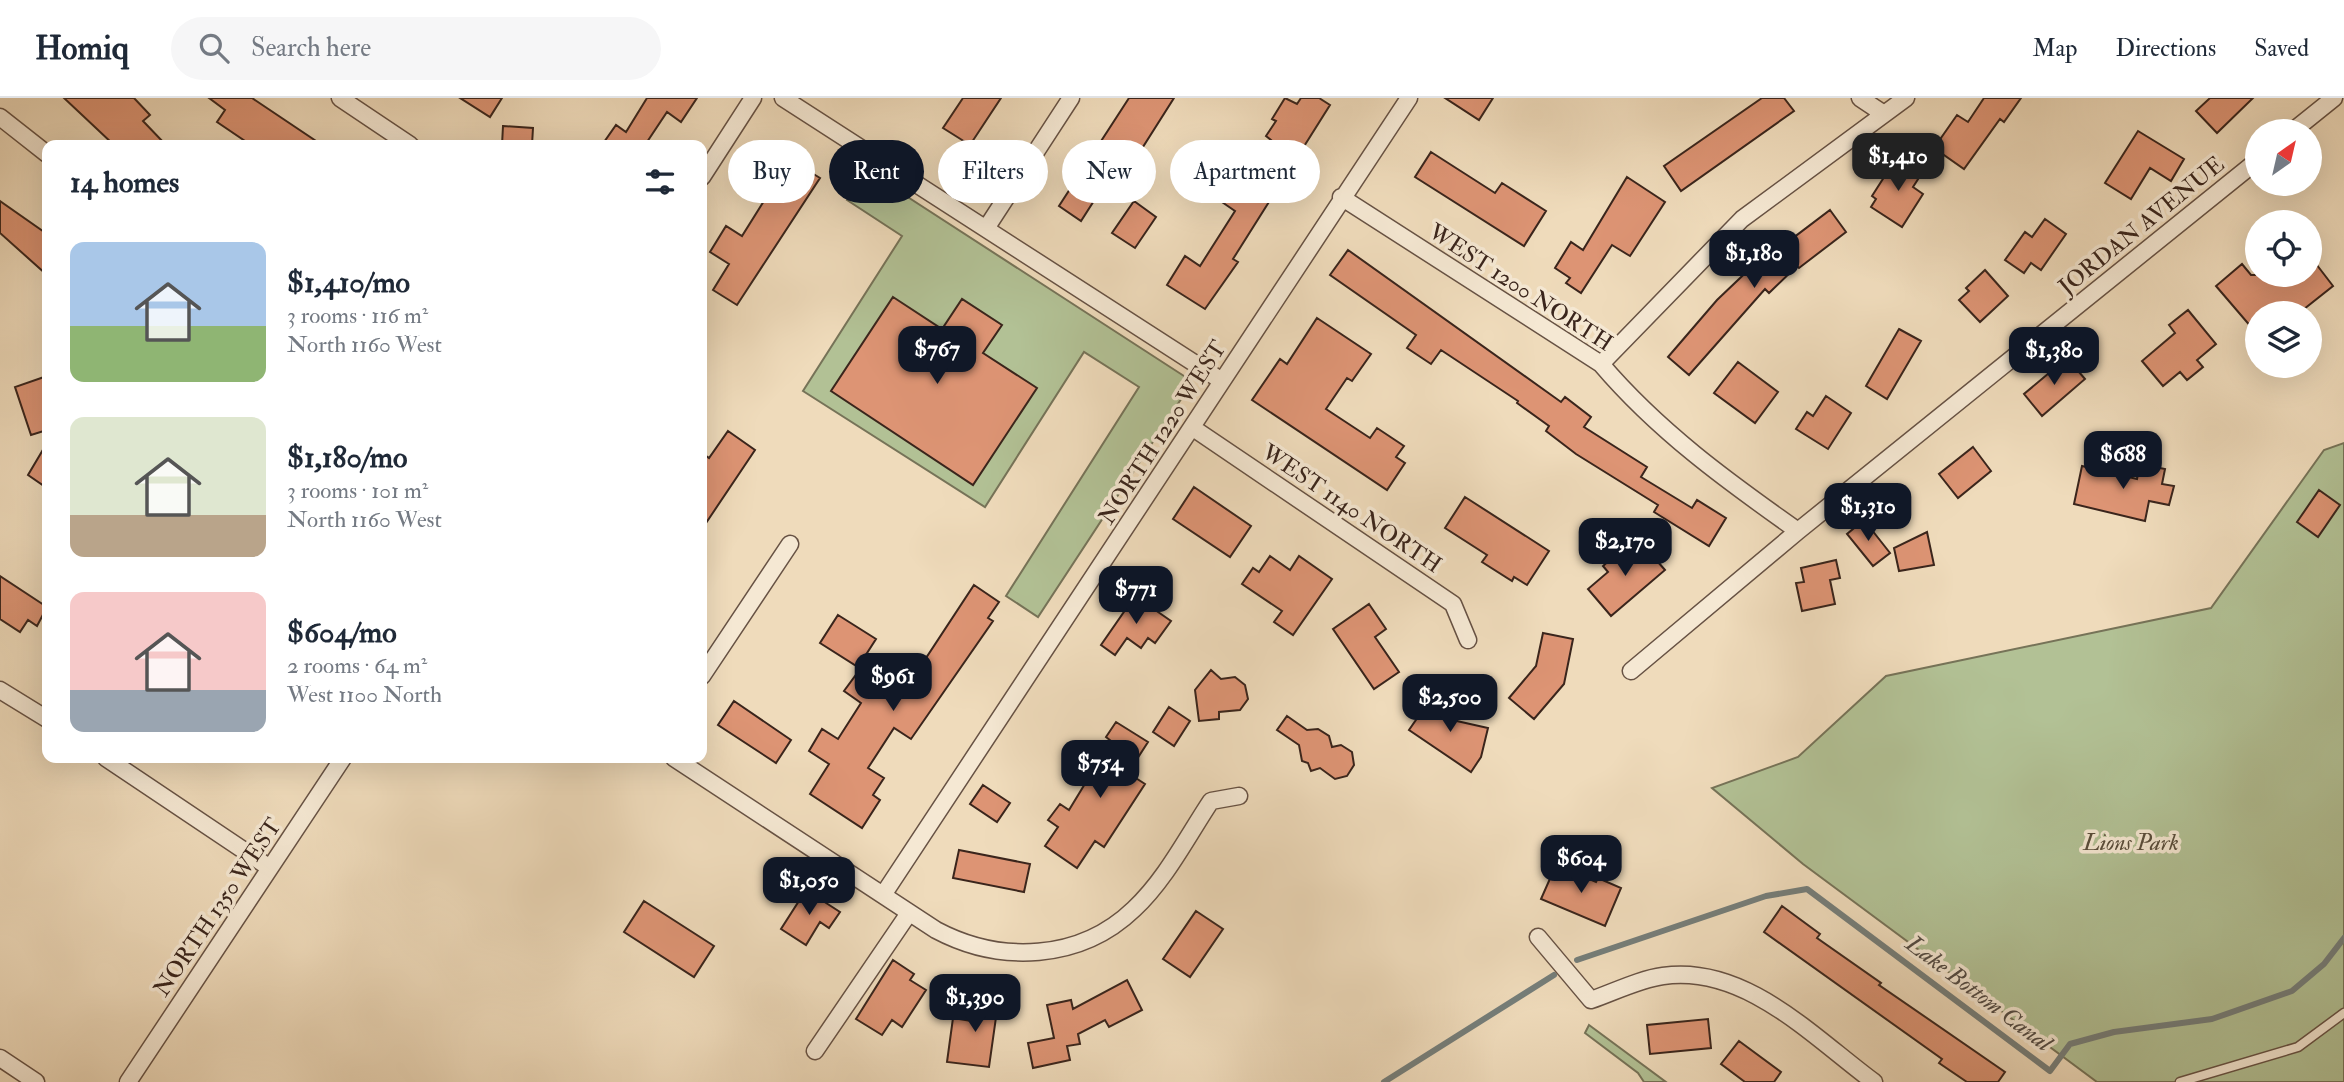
<!DOCTYPE html>
<meta charset="utf-8">
<style>
:root{--surface:#fff;--page:#f6f6f7;--text:#1f2937;--muted:#747a83;--line:#e0e1e3;--accent:#111827}
body{margin:0;font-family:"IM FELL Double Pica",serif;background:var(--page);color:var(--text);height:100vh;display:flex;flex-direction:column;font-size:26px;white-space:nowrap}
*{box-sizing:border-box;margin:0}
p{font-size:23px;color:var(--muted)}
.icon{flex:none;width:38px;height:38px;fill:none;stroke:currentColor;stroke-width:2;stroke-linecap:round;stroke-linejoin:round}
.map{position:relative;flex:1;overflow:hidden}
.drawer{position:absolute;left:42px;top:42px;width:665px;height:623px;display:flex;flex-direction:column;background:var(--surface);border-radius:14px;box-shadow:0 7px 28px #0002}
.drawer>*{flex:none}
.guide{position:absolute;left:728px;top:42px;width:665px;height:63px;display:flex;gap:14px}
.needle{width:46px;rotate:34deg}
.controls{position:absolute;left:2245px;top:21px;display:grid;gap:14px}
.controls a{display:grid;place-items:center;width:77px;height:77px;border-radius:50%;background:var(--surface);box-shadow:0 7px 28px #0002;font-size:35px}
.price{position:absolute;translate:-50% -60px;padding:0 16px;border-radius:14px;background:var(--accent);color:#fff;font-size:23px;line-height:46px;filter:drop-shadow(0 2px 4px #0008)}
.price::after{content:'';position:absolute;left:50%;top:42px;width:21px;height:16px;margin-left:-10px;background:inherit;clip-path:polygon(0 0,100% 0,50% 100%)}
.price.current{background:#222;color:#fff}
ul{padding:0;list-style:none}
li{display:flex;align-items:center;gap:21px;height:175px;padding:0 28px}
li span{display:grid;place-items:center;flex:none;width:196px;height:140px;border-radius:14px;color:#555}
li>.icon{margin-inline-start:auto}
span .icon{width:84px;height:84px;fill:#fffc;stroke-width:1}
li b{font-size:30px}
h2{display:flex;justify-content:space-between;align-items:center;height:84px;padding:0 28px;font-size:30px}
.tag{padding:0 24px;border-radius:32px;background:var(--surface);box-shadow:0 7px 28px #0002;font-size:24px;line-height:63px}
.tag.current{background:var(--accent);color:#fff}
header{display:flex;align-items:center;gap:42px;box-sizing:border-box;height:98px;padding:0 35px;background:var(--surface);border-bottom:2px solid var(--line)}
header strong{font-size:33px}
nav{display:flex;gap:38px;margin-inline-start:auto;font-size:24px}
.search{width:490px;height:63px;background:var(--page);display:flex;align-items:center;gap:18px;box-sizing:border-box;padding:0 24px;border-radius:38px;color:var(--muted);font-size:26px}
.map>svg:first-child{display:block}
.green{fill:#b2c195;stroke:#767358;stroke-width:2}
.lines{fill:none;stroke-linecap:round;stroke-linejoin:round}
.stream{stroke:#757e7a;stroke-width:6}
.building{fill:#dd9474;stroke:#3a251c;stroke-width:2}
.lane-casing{stroke:#675244;stroke-width:11}
.street-casing{stroke:#675244;stroke-width:19}
.lane{stroke:#f5e8d3;stroke-width:8}
.street{stroke:#f5e8d3;stroke-width:16}
.labels{text-anchor:middle;stroke-width:7;stroke-linejoin:round;paint-order:stroke}
.street-label{font-size:23px;fill:#3a251c;stroke:#f5e8d3}
.park-label{font-size:23px;font-style:italic;fill:#584c3a;stroke:#f5e8d3}
.water-label{font-size:24px;font-style:italic;fill:#524a43;stroke:#f5e8d3}
</style>
<header>
<strong>Homiq</strong>
<div class="search"><svg class="icon" aria-label="search" viewBox="0 0 24 24"><circle cx="10" cy="10" r="6"/><path d="M15 15l6 6"/></svg>Search here</div>
<nav><a>Map</a><a>Directions</a><a>Saved</a></nav>
</header>
<div class="map">
<svg width="2344" height="984" viewBox="0 0 2344 984">
<rect width="100%" height="100%" fill="#efdbbb"/>
<filter id="stains"><feTurbulence type="fractalNoise" baseFrequency=".00286" numOctaves="4"/><feColorMatrix values="0 0 0 0 .2 0 0 0 0 .09 0 0 0 0 .02 0 0 0 .5 -.17"/></filter>
<radialGradient id="worn" r=".72"><stop offset=".6" stop-color="#630" stop-opacity="0"/><stop offset="1" stop-color="#630" stop-opacity=".3"/></radialGradient>
<path class="green" d="M 866,72 L 1184,278 L 1187,292 L 1038,519 L 1006,498 L 1139,289 L 1084,254 L 985,409 L 803,293 L 902,138 L 847,102 Z
M 2344,345 L 2344,984 L 2097,984 L 1803,766 L 1712,690 L 1798,659 L 1886,578 L 2211,510 L 2324,352 Z
M 1589,927 L 1666,984 L 1644,984 L 1638,975 L 1585,935 Z"/>
<g class="lines">
<path class="stream" d="M 1577,862 L 1766,798 L 1807,791 L 2050,973 L 2070,946 L 2114,934 L 2212,921 L 2292,893 L 2324,866 L 2344,840
M 1384,984 L 1554,877"/>
</g>
<path class="building" d="M 64,0 L 134,0 L 150,17 L 143,23 L 166,47 L 114,47 Z
M 209,0 L 252,0 L 322,47 L 251,47 L 217,24 L 225,12 Z
M 460,0 L 502,0 L 490,19 Z
M 647,0 L 697,0 L 681,24 L 667,14 L 645,47 L 602,47 L 616,27 L 626,34 Z
M 963,0 L 1001,0 L 970,47 L 943,30 Z
M 1129,0 L 1174,0 L 1141,52 L 1131,45 L 1081,123 L 1059,108 Z
M 1285,0 L 1297,6 L 1301,0 L 1319,0 L 1330,7 L 1233,161 L 1238,164 L 1205,211 L 1167,187 L 1185,158 L 1200,168 L 1235,113 L 1219,102 L 1242,66 L 1251,73 L 1271,42 L 1266,38 L 1276,23 L 1272,21 Z
M 1445,0 L 1493,0 L 1479,22 Z
M 1762,0 L 1784,0 L 1794,13 L 1681,93 L 1664,68 Z
M 1984,0 L 2021,0 L 2004,24 L 2000,21 L 1964,71 L 1934,50 L 1957,17 L 1968,24 Z
M 2210,0 L 2253,0 L 2217,35 L 2196,13 Z
M 503,28 L 533,30 L 532,47 L 502,47 Z
M 2138,33 L 2184,61 L 2171,83 L 2150,70 L 2131,101 L 2105,85 Z
M 765,46 L 820,80 L 737,207 L 713,192 L 729,166 L 710,154 L 726,128 L 742,138 L 772,90 L 747,74 Z
M 1431,54 L 1495,95 L 1502,85 L 1546,113 L 1524,148 L 1415,79 Z
M 1897,59 L 1922,75 L 1913,89 L 1923,96 L 1902,129 L 1871,109 L 1876,101 L 1872,98 Z
M 1627,79 L 1665,104 L 1630,158 L 1612,147 L 1581,195 L 1566,185 L 1570,180 L 1555,170 L 1571,144 L 1583,152 Z
M 0,103 L 47,136 L 47,177 L 0,135 Z
M 1134,103 L 1156,119 L 1135,150 L 1112,135 Z
M 1830,112 L 1846,134 L 1799,170 L 1797,168 L 1769,195 L 1765,191 L 1689,277 L 1668,259 L 1717,202 L 1758,163 L 1760,165 Z
M 2045,121 L 2066,136 L 2041,172 L 2031,165 L 2024,175 L 2005,162 L 2025,134 L 2032,139 Z
M 1348,152 L 1561,304 L 1565,299 L 1591,319 L 1584,329 L 1647,369 L 1641,379 L 1692,410 L 1697,402 L 1726,420 L 1709,448 L 1654,414 L 1658,407 L 1576,356 L 1546,333 L 1549,328 L 1517,305 L 1518,303 L 1441,252 L 1431,266 L 1407,250 L 1416,237 L 1330,177 Z
M 2310,158 L 2333,188 L 2299,215 L 2258,215 L 2258,237 L 2216,188 L 2242,166 L 2251,177 L 2310,177 Z
M 1985,172 L 2008,198 L 1980,224 L 1959,202 L 1969,193 L 1966,190 Z
M 893,199 L 942,231 L 962,201 L 1002,227 L 983,255 L 1037,290 L 973,387 L 831,293 Z
M 2188,212 L 2216,246 L 2197,262 L 2203,269 L 2187,282 L 2180,274 L 2163,288 L 2142,263 L 2175,235 L 2169,227 Z
M 1317,220 L 1371,256 L 1352,283 L 1347,280 L 1326,311 L 1370,340 L 1377,330 L 1404,348 L 1396,359 L 1405,365 L 1387,392 L 1252,302 L 1280,261 L 1287,266 Z
M 1899,231 L 1921,243 L 1887,301 L 1866,288 Z
M 2067,260 L 2085,281 L 2042,318 L 2024,296 Z
M 1738,264 L 1778,294 L 1755,325 L 1714,295 Z
M 47,278 L 47,332 L 31,337 L 15,289 Z
M 1826,298 L 1851,315 L 1828,351 L 1796,331 L 1807,314 L 1813,318 Z
M 728,333 L 755,352 L 702,431 L 702,355 L 709,360 Z
M 47,345 L 47,390 L 28,377 Z
M 1973,349 L 1991,373 L 1958,400 L 1939,376 Z
M 2140,366 L 2165,371 L 2162,386 L 2174,388 L 2169,407 L 2149,403 L 2145,423 L 2074,406 L 2082,368 L 2137,381 Z
M 1194,389 L 1251,428 L 1230,459 L 1173,421 Z
M 2319,392 L 2340,407 L 2318,439 L 2297,424 Z
M 1465,399 L 1549,453 L 1527,487 L 1514,479 L 1512,483 L 1482,464 L 1487,457 L 1445,430 Z
M 1864,422 L 1890,455 L 1873,468 L 1847,436 Z
M 1927,434 L 1934,467 L 1899,473 L 1894,450 Z
M 1643,447 L 1665,472 L 1611,518 L 1588,491 L 1608,474 L 1603,468 L 1623,450 L 1630,457 Z
M 1270,458 L 1290,472 L 1299,458 L 1332,481 L 1293,537 L 1274,524 L 1282,513 L 1242,486 L 1253,470 L 1259,474 Z
M 1836,462 L 1840,480 L 1830,482 L 1835,506 L 1802,513 L 1796,485 L 1804,484 L 1801,470 Z
M 0,478 L 47,509 L 37,528 L 28,522 L 20,534 L 0,521 Z
M 974,487 L 999,504 L 988,520 L 993,523 L 911,641 L 894,630 L 868,670 L 884,680 L 873,697 L 880,702 L 862,730 L 810,696 L 829,666 L 809,653 L 822,631 L 838,641 L 861,605 L 844,593 L 861,570 L 901,598 Z
M 1135,498 L 1171,523 L 1155,545 L 1148,540 L 1141,550 L 1127,540 L 1115,557 L 1101,547 Z
M 1369,506 L 1386,531 L 1375,539 L 1399,574 L 1374,591 L 1333,531 Z
M 838,517 L 876,541 L 858,569 L 820,545 Z
M 1543,535 L 1573,541 L 1564,586 L 1534,621 L 1509,600 L 1536,568 Z
M 1211,572 L 1221,581 L 1235,579 L 1245,587 L 1248,601 L 1240,612 L 1219,614 L 1219,621 L 1199,623 L 1195,592 Z
M 1434,596 L 1455,610 L 1448,621 L 1488,630 L 1481,659 L 1471,674 L 1409,632 Z
M 734,603 L 791,642 L 776,665 L 718,627 Z
M 1169,609 L 1190,623 L 1174,648 L 1153,634 Z
M 1287,618 L 1307,632 L 1318,631 L 1329,638 L 1332,649 L 1341,647 L 1352,654 L 1354,667 L 1347,678 L 1335,681 L 1320,670 L 1311,673 L 1308,665 L 1302,663 L 1299,647 L 1277,632 Z
M 1116,624 L 1148,644 L 1128,675 L 1145,686 L 1104,749 L 1095,743 L 1077,770 L 1045,748 L 1058,729 L 1048,722 L 1060,706 L 1069,712 L 1111,643 L 1106,639 Z
M 983,687 L 1010,705 L 997,724 L 970,706 Z
M 959,752 L 1030,766 L 1024,794 L 953,780 Z
M 1556,767 L 1596,784 L 1598,780 L 1621,790 L 1605,828 L 1541,801 Z
M 806,792 L 840,814 L 829,830 L 820,824 L 806,847 L 781,831 Z
M 644,803 L 714,848 L 694,879 L 624,834 Z
M 1782,808 L 1820,836 L 1817,840 L 1881,885 L 1879,887 L 2005,974 L 1998,984 L 1967,984 L 1939,965 L 1942,961 L 1764,834 Z
M 1196,813 L 1223,831 L 1190,879 L 1163,861 Z
M 893,862 L 914,876 L 910,882 L 926,892 L 902,929 L 892,922 L 882,937 L 856,921 Z
M 1127,882 L 1142,912 L 1109,929 L 1105,922 L 1078,936 L 1080,946 L 1067,948 L 1070,962 L 1033,970 L 1028,945 L 1054,940 L 1047,907 L 1071,902 L 1073,911 Z
M 976,895 L 999,898 L 989,969 L 947,964 L 953,920 L 972,923 Z
M 1708,921 L 1711,950 L 1650,956 L 1647,927 Z
M 1739,943 L 1781,974 L 1774,984 L 1745,984 L 1721,966 Z"/>
<g class="lines">
<defs>
<path id="lane" d="M 2180,984 L 2298,949 L 2344,915"/>
<path id="street" d="M 340,0 L 410,47
M 783,0 L 1222,283
M 1860,0 L 1884,16
M 0,19 L 47,56
M 2293,33 L 2334,0
M 702,79 L 753,0
M 1341,99 L 1601,266 C 1658,333 1727,383 1798,433
M 987,129 L 1071,0
M 1601,266 L 1742,121 L 1906,0
M 1193,330 L 1453,506 L 1468,542
M 1631,573 L 1798,433 L 2258,62
M 702,578 L 790,446
M 0,592 L 47,621
M 106,660 L 270,770
M 674,660 L 936,832 C 1000,866 1080,863 1134,811 C 1166,781 1187,739 1211,703 L 1239,698
M 883,797 L 1409,0
M 1538,839 L 1591,902 C 1614,894 1640,881 1663,878 C 1745,866 1813,939 1874,984
M 815,953 L 909,815
M 0,960 L 36,984
M 128,984 L 343,660"/>
</defs>
<use href="#lane" class="lane-casing"/>
<use href="#street" class="street-casing"/>
<use href="#lane" class="lane"/>
<use href="#street" class="street"/>
</g>
<g class="labels">
<g class="street-label">
<text transform="translate(2141 127) rotate(-39)" y="8">JORDAN AVENUE</text>
<text transform="translate(1521 189) rotate(33)" y="8">WEST 1200 NORTH</text>
<text transform="translate(1162 334) rotate(-57)" y="8">NORTH 1220 WEST</text>
<text transform="translate(1352 410) rotate(34)" y="8">WEST 1140 NORTH</text>
<text transform="translate(217 809) rotate(-56)" y="8">NORTH 1350 WEST</text>
</g>
<g class="park-label">
<text x="2131" y="752">Lions Park</text>
</g>
<g class="water-label">
<text transform="translate(1979 895) rotate(37)" y="8">Lake Bottom Canal</text>
</g>
</g>
<rect width="100%" height="100%" filter="url(#stains)"/>
<rect width="100%" height="100%" fill="url(#worn)"/>
</svg>
<div class="controls">
<a><svg class="needle" viewBox="-14 -14 28 28"><path d="M0-13l5 13h-10z" fill="#e53935"/><path d="M0 13l5-13h-10z" fill="#747a83"/></svg></a>
<a><svg class="icon" aria-label="locate" viewBox="0 0 24 24"><circle cx="12" cy="12" r="6"/><path d="M12 2v4M12 18v4M2 12h4M18 12h4"/></svg></a>
<a><svg class="icon" aria-label="layers" viewBox="0 0 24 24"><path d="M12 4l9 5-9 5-9-5zM3 14l9 5 9-5"/></svg></a>
</div>
<b class="price current" style="left:1898px;top:95px">$1,410</b>
<b class="price" style="left:1754px;top:192px">$1,180</b>
<b class="price" style="left:937px;top:288px">$767</b>
<b class="price" style="left:2054px;top:289px">$1,380</b>
<b class="price" style="left:2123px;top:393px">$688</b>
<b class="price" style="left:1868px;top:445px">$1,310</b>
<b class="price" style="left:1625px;top:480px">$2,170</b>
<b class="price" style="left:1136px;top:528px">$771</b>
<b class="price" style="left:893px;top:615px">$961</b>
<b class="price" style="left:1450px;top:636px">$2,500</b>
<b class="price" style="left:1100px;top:702px">$754</b>
<b class="price" style="left:1581px;top:797px">$604</b>
<b class="price" style="left:809px;top:819px">$1,050</b>
<b class="price" style="left:975px;top:936px">$1,390</b>
<div class="guide">
<a class="tag">Buy</a>
<a class="tag current">Rent</a>
<a class="tag">Filters</a>
<a class="tag">New</a>
<a class="tag">Apartment</a>
</div>
<section class="drawer">
<h2>14 homes<svg class="icon" aria-label="filters" viewBox="0 0 24 24"><path d="M4 7h16M4 17h16"/><circle cx="9" cy="7" r="2"/><circle cx="15" cy="17" r="2"/></svg></h2>
<ul>
<li><span style="background:linear-gradient(#a9c7e8 60%,#8fb573 0)"><svg class="icon" aria-label="home" viewBox="0 0 24 24"><path d="M3 11l9-7 9 7M6 9v11h12V9"/></svg></span><div><b>$1,410/mo</b><p>3 rooms · 116 m²</p><p>North 1160 West</p></div></li>
<li><span style="background:linear-gradient(#dfe7d0 70%,#b9a48a 0)"><svg class="icon" aria-label="home" viewBox="0 0 24 24"><path d="M3 11l9-7 9 7M6 9v11h12V9"/></svg></span><div><b>$1,180/mo</b><p>3 rooms · 101 m²</p><p>North 1160 West</p></div></li>
<li><span style="background:linear-gradient(#f6c9c9 70%,#9aa5b1 0)"><svg class="icon" aria-label="home" viewBox="0 0 24 24"><path d="M3 11l9-7 9 7M6 9v11h12V9"/></svg></span><div><b>$604/mo</b><p>2 rooms · 64 m²</p><p>West 1100 North</p></div></li>
</ul>
</section>
</div>
